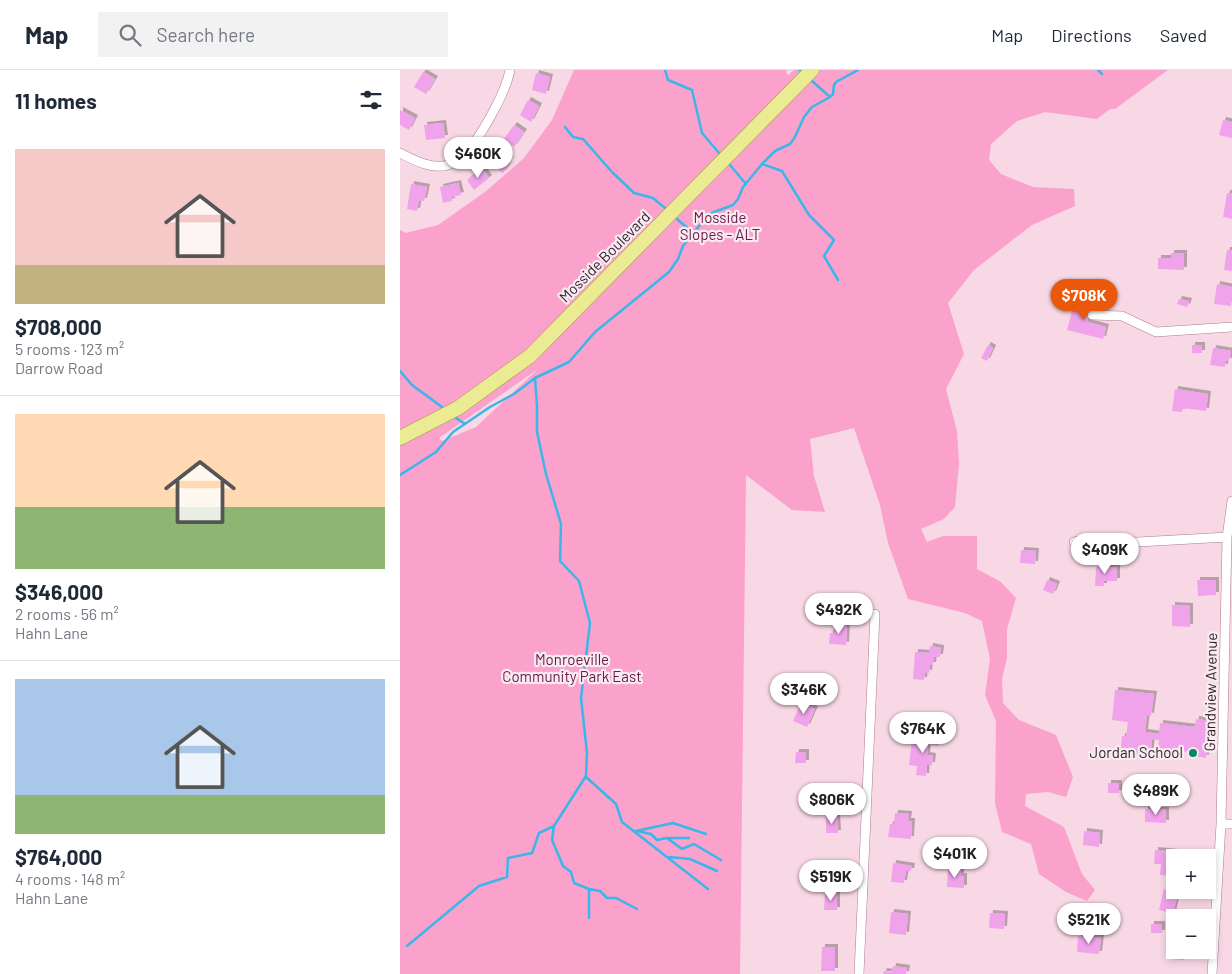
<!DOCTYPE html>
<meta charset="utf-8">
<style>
:root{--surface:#fff;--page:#f2f2f3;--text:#1f2937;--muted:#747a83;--line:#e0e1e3;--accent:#ea580c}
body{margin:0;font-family:Barlow,sans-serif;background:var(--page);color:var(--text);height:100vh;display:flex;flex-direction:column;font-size:19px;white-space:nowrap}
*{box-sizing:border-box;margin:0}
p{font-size:16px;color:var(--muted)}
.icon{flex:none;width:28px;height:28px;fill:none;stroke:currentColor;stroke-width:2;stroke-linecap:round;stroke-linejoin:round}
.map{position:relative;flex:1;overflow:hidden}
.sheet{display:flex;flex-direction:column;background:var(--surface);width:400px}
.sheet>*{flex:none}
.fabs{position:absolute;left:766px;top:779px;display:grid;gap:10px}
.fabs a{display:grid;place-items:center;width:50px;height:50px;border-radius:0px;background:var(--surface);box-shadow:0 2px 8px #0003;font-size:25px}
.price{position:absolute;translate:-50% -42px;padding:0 11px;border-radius:18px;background:#fff;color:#222;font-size:16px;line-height:32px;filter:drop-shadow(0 1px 2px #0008)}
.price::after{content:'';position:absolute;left:50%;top:30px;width:15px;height:11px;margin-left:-8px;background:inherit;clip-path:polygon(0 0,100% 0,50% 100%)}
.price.current{background:var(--accent);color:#fff}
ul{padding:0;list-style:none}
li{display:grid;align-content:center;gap:10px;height:265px;padding:0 15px}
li+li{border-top:1px solid var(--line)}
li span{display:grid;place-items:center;height:155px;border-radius:0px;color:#555}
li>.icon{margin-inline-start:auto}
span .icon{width:90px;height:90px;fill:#fffc;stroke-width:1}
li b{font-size:21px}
h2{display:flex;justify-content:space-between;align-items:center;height:60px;padding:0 15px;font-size:21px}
header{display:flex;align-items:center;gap:30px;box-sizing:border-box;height:70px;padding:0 25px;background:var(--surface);border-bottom:1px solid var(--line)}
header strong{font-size:24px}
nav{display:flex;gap:28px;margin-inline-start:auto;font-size:18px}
.search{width:350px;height:45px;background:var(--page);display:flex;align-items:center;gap:12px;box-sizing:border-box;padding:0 18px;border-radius:0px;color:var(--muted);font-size:19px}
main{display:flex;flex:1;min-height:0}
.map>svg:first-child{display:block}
.green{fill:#faa1cc;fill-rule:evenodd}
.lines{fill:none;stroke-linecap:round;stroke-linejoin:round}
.stream{stroke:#39b7e9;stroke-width:2.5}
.building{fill:#f0a3ea;filter:url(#shadow)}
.street-casing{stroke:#ae7b93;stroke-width:10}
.primary-casing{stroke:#a29a3f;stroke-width:15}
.street{stroke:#fff;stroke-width:9}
.primary{stroke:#ebeb93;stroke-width:14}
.poi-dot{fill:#068567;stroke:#f8ecf1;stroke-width:2}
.labels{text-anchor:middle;stroke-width:4.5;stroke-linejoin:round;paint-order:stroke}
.park-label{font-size:15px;fill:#6d194a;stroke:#f8ecf1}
.street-label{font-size:15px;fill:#331f28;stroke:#f8ecf1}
.poi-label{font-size:15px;fill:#331f28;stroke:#f8ecf1;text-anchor:end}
</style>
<header>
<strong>Map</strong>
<div class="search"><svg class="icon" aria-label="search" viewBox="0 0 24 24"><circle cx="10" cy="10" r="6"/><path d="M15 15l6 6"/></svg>Search here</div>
<nav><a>Map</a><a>Directions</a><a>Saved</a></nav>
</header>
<main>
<section class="sheet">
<h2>11 homes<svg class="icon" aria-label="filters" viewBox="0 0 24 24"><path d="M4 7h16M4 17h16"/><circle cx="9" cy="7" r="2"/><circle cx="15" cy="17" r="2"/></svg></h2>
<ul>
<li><span style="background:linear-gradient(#f6c9c9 75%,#c2b280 0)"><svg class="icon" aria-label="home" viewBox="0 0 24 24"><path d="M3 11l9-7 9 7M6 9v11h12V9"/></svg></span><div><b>$708,000</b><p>5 rooms · 123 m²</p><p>Darrow Road</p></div></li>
<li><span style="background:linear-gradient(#ffd9b3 60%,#8fb573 0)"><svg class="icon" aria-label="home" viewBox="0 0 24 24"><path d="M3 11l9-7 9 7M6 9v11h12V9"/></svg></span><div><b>$346,000</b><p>2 rooms · 56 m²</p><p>Hahn Lane</p></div></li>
<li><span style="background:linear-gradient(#a9c7e8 75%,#8fb573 0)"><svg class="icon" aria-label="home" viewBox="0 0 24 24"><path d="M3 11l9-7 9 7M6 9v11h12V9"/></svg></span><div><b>$764,000</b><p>4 rooms · 148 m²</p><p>Hahn Lane</p></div></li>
</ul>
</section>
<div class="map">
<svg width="832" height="904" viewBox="0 0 832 904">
<defs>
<filter id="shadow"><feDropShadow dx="3" dy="-3" stdDeviation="0" flood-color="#0004"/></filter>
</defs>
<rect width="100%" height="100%" fill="#f9d8e6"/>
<path class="green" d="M 174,0 L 387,0 L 386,2 L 388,5 L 394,0 L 768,0 L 715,39 L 710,39 L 697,49 L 645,42 L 617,51 L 591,74 L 589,90 L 601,104 L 633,117 L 674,119 L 675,136 L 632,155 L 574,200 L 548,233 L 564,284 L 546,319 L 557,361 L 559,394 L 555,437 L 544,449 L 521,459 L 527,472 L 543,466 L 577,466 L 577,499 L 601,512 L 616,528 L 607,559 L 607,588 L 602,609 L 603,633 L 619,650 L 656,665 L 673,707 L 666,727 L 648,722 L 626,724 L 625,736 L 664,757 L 682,804 L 695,820 L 687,831 L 666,822 L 639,804 L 631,774 L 602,762 L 595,733 L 596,651 L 585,625 L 590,589 L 582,551 L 565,543 L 508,529 L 488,473 L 480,435 L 454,358 L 410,369 L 414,406 L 425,442 L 392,440 L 346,405 L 340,904 L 0,904 L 0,160 L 6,163 L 38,155 L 85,122 L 124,88 L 152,50 ZM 138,299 L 76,357 L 42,371 L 39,368 Z"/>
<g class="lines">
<path class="stream" d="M 265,0 L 268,10 L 292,20 L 302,63 L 319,83
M 399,0 L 400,0
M 698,0 L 702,4
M 412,11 L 430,27
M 165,57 L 173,67 L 183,69 L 212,102 L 234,123 L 253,128 L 265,138
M 362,94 L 382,101 L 409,145 L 434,170 L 424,186 L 438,210
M 330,95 L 346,114
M 277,149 L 293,163
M 0,301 L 12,315 L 42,337
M 56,348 L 65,354
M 0,405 L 36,382 L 53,362 L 90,337 L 114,324 L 135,308 L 169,292 L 195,262 L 269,202 L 278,189 L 283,176 L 307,146 L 314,142 L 333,135 L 338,129 L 343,117 L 362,94 L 375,81 L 390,74 L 395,67 L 404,47 L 412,37 L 430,27 L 433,24 L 434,15 L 436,12 L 458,0
M 186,707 L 216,734 L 222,752 L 308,819
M 154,756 L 152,770 L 163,796 L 171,802 L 174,813 L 189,819 L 189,848
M 236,761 L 273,753 L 306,764
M 237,761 L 251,764 L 257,770 L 267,768 L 282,779 L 294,774 L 321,790
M 268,768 L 289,768
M 269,787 L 290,789 L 317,801
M 189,819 L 200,821 L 207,828 L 216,828 L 237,839
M 7,876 L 79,816 L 107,807 L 108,788 L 132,783 L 139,763 L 154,756 L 186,706 L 187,683 L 181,628 L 190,553 L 179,511 L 160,491 L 161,454 L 146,404 L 137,362 L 137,336 L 135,308"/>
</g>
<path class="building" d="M 23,2 L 35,9 L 26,24 L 14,17 Z
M 136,3 L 150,7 L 146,24 L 132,20 Z
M 128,30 L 139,36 L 131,52 L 120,45 Z
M 0,40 L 15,48 L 9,60 L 0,55 Z
M 823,50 L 832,52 L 832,68 L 819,65 Z
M 43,53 L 45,68 L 26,70 L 24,55 Z
M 114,55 L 124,62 L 114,77 L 104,69 Z
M 100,78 L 109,84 L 104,92 L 108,95 L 103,103 L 89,93 Z
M 82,98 L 89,108 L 74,120 L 67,110 Z
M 58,113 L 61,125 L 51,127 L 52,131 L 43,133 L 40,117 Z
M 11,114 L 27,117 L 24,131 L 19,130 L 17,141 L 7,139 Z
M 827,123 L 832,123 L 832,149 L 823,147 Z
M 827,180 L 832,180 L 832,201 L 824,200 Z
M 771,183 L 784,183 L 784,200 L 758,199 L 758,188 L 771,188 Z
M 817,214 L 832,217 L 831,236 L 814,234 Z
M 675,229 L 691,233 L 687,252 L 706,257 L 703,269 L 667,260 Z
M 779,229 L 789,231 L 787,237 L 777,234 Z
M 588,275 L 593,278 L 587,291 L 581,288 Z
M 792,275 L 802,275 L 802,283 L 792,283 Z
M 813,278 L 831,281 L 829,291 L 826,290 L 825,297 L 810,295 Z
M 775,319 L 808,324 L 806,341 L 783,338 L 782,342 L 772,341 Z
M 621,480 L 636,481 L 635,494 L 620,493 Z
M 696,497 L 717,497 L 717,511 L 704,511 L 704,516 L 695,516 Z
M 647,510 L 657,514 L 653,524 L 643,520 Z
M 797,510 L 816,510 L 816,525 L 798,526 Z
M 772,535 L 790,536 L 790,557 L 772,556 Z
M 434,554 L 447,555 L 446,575 L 429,574 L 430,563 L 434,563 Z
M 530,576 L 541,578 L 540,587 L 534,587 L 533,595 L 530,595 L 529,603 L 525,602 L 524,610 L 513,609 L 515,582 L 529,583 Z
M 715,620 L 754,624 L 751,646 L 747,645 L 745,662 L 759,664 L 760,653 L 795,657 L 796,649 L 810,651 L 806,688 L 795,686 L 796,683 L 758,678 L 759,670 L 752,669 L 750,687 L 720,684 L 722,666 L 726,666 L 728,652 L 712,650 Z
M 401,633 L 415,639 L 407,657 L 393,651 Z
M 529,663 L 540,665 L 538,676 L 528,674 L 527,685 L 533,686 L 532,695 L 527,695 L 526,706 L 516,705 L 517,696 L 509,695 L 512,670 L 528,673 Z
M 396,682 L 406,682 L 406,693 L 395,693 Z
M 708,713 L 719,713 L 719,723 L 708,723 Z
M 745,739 L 766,740 L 766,753 L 745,752 Z
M 495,743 L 509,744 L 508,751 L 512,751 L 511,769 L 488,767 L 490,754 L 494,754 Z
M 426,746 L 437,746 L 438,763 L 426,763 Z
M 684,761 L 700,763 L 699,777 L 683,775 Z
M 755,780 L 776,782 L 774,806 L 760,805 L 761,794 L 754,794 Z
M 493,793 L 512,796 L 511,801 L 506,801 L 504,813 L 491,812 Z
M 548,799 L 561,799 L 561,806 L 564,806 L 564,818 L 547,817 Z
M 764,819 L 778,822 L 773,844 L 759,840 Z
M 425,823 L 437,823 L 437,840 L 424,840 Z
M 491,842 L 508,844 L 506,865 L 489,863 Z
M 590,843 L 605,844 L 604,859 L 589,858 Z
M 751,854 L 762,854 L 762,863 L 751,863 Z
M 678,866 L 701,868 L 699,884 L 677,882 Z
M 772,869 L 775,870 L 775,880 L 785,880 L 784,890 L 769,889 Z
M 422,877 L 435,877 L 435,901 L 421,901 Z
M 493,896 L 507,898 L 506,904 L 483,904 L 484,901 L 492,902 Z"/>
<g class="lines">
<defs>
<path id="street" d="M 0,83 C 14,90 32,100 48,95 C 57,92 67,84 72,76 C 85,58 106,22 110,0
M 692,245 L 722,246 L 756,262 L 832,257
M 674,472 L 686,470 L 738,472 L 827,467
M 821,754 L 832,754
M 459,904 L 475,544
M 812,904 L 821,754 L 827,467 L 832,431"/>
<path id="primary" d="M 0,368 L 58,338 L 130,286 L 412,0"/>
</defs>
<use href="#street" class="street-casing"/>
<use href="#primary" class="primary-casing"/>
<use href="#street" class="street"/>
<use href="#primary" class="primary"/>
</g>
<circle class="poi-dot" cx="793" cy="683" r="5"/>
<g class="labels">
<g class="park-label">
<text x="320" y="153">Mosside<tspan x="320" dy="17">Slopes - ALT</tspan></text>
<text x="172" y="595">Monroeville<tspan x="172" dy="17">Community Park East</tspan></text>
</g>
<g class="street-label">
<text transform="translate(205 187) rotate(-45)" y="5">Mosside Boulevard</text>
<text transform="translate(811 622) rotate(-89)" y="5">Grandview Avenue</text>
</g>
<g class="poi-label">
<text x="783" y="688">Jordan School</text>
</g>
</g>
</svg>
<div class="fabs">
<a>+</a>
<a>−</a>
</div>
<b class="price" style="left:78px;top:109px">$460K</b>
<b class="price current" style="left:684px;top:251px">$708K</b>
<b class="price" style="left:705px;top:505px">$409K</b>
<b class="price" style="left:439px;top:565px">$492K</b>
<b class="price" style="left:404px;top:645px">$346K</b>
<b class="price" style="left:523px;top:684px">$764K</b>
<b class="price" style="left:756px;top:746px">$489K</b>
<b class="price" style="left:432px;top:755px">$806K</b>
<b class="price" style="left:555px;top:809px">$401K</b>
<b class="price" style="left:431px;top:832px">$519K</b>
<b class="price" style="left:689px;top:875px">$521K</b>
</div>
</main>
